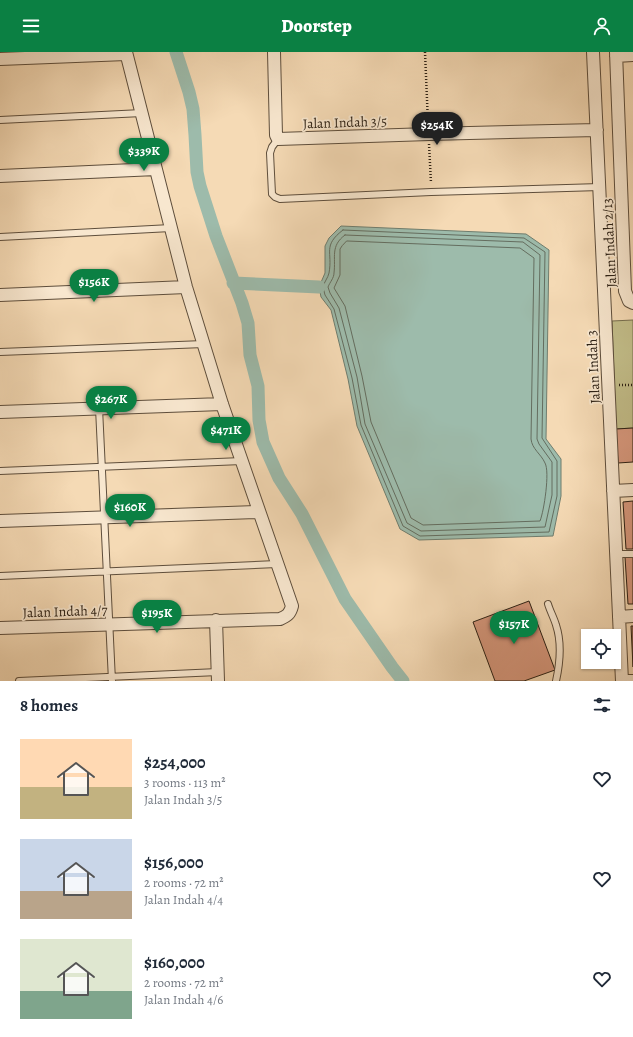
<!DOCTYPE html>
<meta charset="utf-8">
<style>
:root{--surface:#fff;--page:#f6f6f7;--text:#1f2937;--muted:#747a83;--accent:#0b8043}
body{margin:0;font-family:Alegreya,serif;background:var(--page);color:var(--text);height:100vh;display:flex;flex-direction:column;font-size:15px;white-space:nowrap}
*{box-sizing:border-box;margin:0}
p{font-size:13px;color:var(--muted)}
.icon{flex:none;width:22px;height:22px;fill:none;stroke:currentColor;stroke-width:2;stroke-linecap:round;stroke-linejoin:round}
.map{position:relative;height:629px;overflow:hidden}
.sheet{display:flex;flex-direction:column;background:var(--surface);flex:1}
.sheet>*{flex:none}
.buttons{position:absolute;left:581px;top:577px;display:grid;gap:8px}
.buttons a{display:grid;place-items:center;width:40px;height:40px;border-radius:0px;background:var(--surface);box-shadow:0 1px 3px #0004;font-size:20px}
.price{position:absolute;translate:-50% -34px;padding:0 9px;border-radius:14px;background:var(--accent);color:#fff;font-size:13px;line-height:26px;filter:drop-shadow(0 1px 2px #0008)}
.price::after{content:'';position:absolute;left:50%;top:24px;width:12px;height:9px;margin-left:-6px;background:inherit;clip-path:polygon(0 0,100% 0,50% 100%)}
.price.selected{background:#222;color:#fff}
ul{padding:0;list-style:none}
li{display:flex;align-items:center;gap:12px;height:100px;padding:0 20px}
li span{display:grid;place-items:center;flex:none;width:112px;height:80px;border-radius:0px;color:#555}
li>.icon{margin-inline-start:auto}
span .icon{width:48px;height:48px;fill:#fffc;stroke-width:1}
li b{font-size:17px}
h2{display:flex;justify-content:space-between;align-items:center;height:48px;padding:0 20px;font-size:17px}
header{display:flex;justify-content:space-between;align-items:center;height:52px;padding:0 20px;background:var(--accent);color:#fff;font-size:18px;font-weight:800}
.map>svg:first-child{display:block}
.green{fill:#c2bd89;stroke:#766e4e}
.water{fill:#9dbbab;stroke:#6f7d6e}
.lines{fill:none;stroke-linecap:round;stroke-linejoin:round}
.shore{stroke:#646d5f;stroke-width:1}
.canal{stroke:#9dbbab;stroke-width:13}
.building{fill:#d6977c;stroke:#2b1f13}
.service-casing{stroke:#5e4e3c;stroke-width:8}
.minor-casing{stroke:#5e4e3c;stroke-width:14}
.path{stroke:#2b1f13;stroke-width:2.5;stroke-dasharray:1 2;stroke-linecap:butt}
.service{stroke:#f8e7cf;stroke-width:6}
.minor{stroke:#f8e7cf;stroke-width:12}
.labels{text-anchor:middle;stroke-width:3.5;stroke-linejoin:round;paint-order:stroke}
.street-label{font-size:14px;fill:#2b1f13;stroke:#f8e7cf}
</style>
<header><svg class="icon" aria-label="menu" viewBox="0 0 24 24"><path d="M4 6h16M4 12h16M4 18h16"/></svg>Doorstep<svg class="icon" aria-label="person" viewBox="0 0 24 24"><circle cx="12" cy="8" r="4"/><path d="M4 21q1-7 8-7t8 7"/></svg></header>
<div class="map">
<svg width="633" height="629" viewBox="0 0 633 629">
<rect width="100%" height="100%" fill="#f5dab5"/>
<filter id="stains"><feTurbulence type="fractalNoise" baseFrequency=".005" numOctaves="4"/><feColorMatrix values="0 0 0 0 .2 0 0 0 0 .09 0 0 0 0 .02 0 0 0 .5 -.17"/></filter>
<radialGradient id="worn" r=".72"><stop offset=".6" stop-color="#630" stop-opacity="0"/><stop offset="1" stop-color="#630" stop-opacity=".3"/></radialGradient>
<path class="green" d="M 633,268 L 633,376 L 616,377 L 612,269 Z"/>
<path class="water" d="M 341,174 L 526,182 L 549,198 L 546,387 L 561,407 L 561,444 L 553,484 L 419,488 L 400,477 L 357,374 L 348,327 L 331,258 L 321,245 L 319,235 L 325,221 L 325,194 L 329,186 Z"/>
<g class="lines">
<path class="shore" d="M 343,178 L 524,186 L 545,200 L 542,386 L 557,409 L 557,444 L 549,480 L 420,484 L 403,474 L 361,373 L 352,326 L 334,257 L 325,243 L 323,235 C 324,230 328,226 329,221 C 333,200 322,194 343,178 Z
M 345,183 L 523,190 L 540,203 L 537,387 L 539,392 L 552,410 L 552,443 L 545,475 L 421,479 L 407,471 L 365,372 L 357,325 L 339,256 L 330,241 L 328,235 C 330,230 334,226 334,221 C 336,205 330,194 345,183 Z
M 347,189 L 520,196 L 534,206 L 531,387 C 532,397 541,402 545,411 C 550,420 544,459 540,469 L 423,473 L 411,466 L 371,370 L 362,324 L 345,254 L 334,236 L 340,223 L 340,197 L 342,194 Z"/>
<path class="canal" d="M 176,0 L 189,40 L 193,57 L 195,83 L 197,120 L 200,134 L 216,184 L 242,251 L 248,271 L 250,303 L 258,334 L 259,368 L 263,390 L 279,426 L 302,462 L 345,547 L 392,615 L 403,629
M 233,231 L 319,235"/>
</g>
<path class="building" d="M 633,376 L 633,410 L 618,411 L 616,377 Z
M 633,449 L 633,497 L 626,497 L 623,450 Z
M 633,504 L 633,552 L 628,552 L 625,505 Z
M 529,549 L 555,618 L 524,629 L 495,629 L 473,570 Z
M 631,574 L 633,574 L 633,615 Z"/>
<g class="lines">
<defs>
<path id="service" d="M 0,68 L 142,61
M 278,87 L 272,95 L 270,101 L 272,142 L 275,145 L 280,147 L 431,140 L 600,135
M 0,185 L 171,176
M 0,300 L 204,292
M 99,356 L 112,629
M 0,419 L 242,409
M 616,502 L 633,502
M 0,524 L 277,512
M 548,552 C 550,559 554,566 556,573 C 562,591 560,611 556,629
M 622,626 L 633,626
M 19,629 L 218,620"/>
<path id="minor" d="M 274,0 L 276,83 L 278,87 L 429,82 L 597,78
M 593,0 L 622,629
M 616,0 L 625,239 L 629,249 L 633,251
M 616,4 L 633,3
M 0,7 L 126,2
M 0,124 L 156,117
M 0,243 L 186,235
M 0,360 L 222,352
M 613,439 L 633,438
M 0,469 L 259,460
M 619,565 L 633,564
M 216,568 L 218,629
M 0,576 L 280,567 C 287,564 290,562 292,554 L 222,352 L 186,235 L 126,0"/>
</defs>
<use href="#service" class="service-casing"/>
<use href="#minor" class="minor-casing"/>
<path class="path" d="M 425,0 L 428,71
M 429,92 L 431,131
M 619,333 L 633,333"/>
<use href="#service" class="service"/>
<use href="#minor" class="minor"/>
</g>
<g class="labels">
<g class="street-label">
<text transform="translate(345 70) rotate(-2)" y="5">Jalan Indah 3/5</text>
<text transform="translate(609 191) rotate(-93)" y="5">Jalan Indah 2/13</text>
<text transform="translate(593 315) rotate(-93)" y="5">Jalan Indah 3</text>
<text transform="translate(65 559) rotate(-2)" y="5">Jalan Indah 4/7</text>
</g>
</g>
<rect width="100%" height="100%" filter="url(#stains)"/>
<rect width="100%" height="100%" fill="url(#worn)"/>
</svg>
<div class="buttons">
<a><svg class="icon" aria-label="locate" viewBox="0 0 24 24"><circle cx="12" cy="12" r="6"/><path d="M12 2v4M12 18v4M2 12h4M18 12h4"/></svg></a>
</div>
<b class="price selected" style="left:437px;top:94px">$254K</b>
<b class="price" style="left:144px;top:120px">$339K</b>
<b class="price" style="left:94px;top:251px">$156K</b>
<b class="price" style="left:111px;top:368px">$267K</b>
<b class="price" style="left:226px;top:399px">$471K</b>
<b class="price" style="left:130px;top:476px">$160K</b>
<b class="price" style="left:157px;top:582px">$195K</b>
<b class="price" style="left:514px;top:593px">$157K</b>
</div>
<section class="sheet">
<h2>8 homes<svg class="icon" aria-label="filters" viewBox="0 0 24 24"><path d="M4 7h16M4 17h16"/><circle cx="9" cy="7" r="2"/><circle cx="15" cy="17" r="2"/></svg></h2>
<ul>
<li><span style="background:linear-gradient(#ffd9b3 60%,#c2b280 0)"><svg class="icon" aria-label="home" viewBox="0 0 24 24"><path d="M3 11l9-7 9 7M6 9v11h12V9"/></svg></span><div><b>$254,000</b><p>3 rooms · 113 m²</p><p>Jalan Indah 3/5</p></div><svg class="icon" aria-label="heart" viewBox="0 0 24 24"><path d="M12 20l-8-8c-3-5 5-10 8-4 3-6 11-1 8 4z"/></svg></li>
<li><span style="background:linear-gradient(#c9d6e8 65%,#b9a48a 0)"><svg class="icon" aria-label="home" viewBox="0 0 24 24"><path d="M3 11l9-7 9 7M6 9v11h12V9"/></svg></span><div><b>$156,000</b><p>2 rooms · 72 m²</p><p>Jalan Indah 4/4</p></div><svg class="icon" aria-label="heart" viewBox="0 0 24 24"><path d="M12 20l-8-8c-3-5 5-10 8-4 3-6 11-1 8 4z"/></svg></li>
<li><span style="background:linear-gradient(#dfe7d0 65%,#7fa58c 0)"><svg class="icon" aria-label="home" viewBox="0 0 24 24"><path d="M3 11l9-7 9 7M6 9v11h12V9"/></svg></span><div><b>$160,000</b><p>2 rooms · 72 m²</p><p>Jalan Indah 4/6</p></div><svg class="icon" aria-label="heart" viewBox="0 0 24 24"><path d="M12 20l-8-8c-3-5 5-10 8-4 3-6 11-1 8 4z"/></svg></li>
</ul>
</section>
